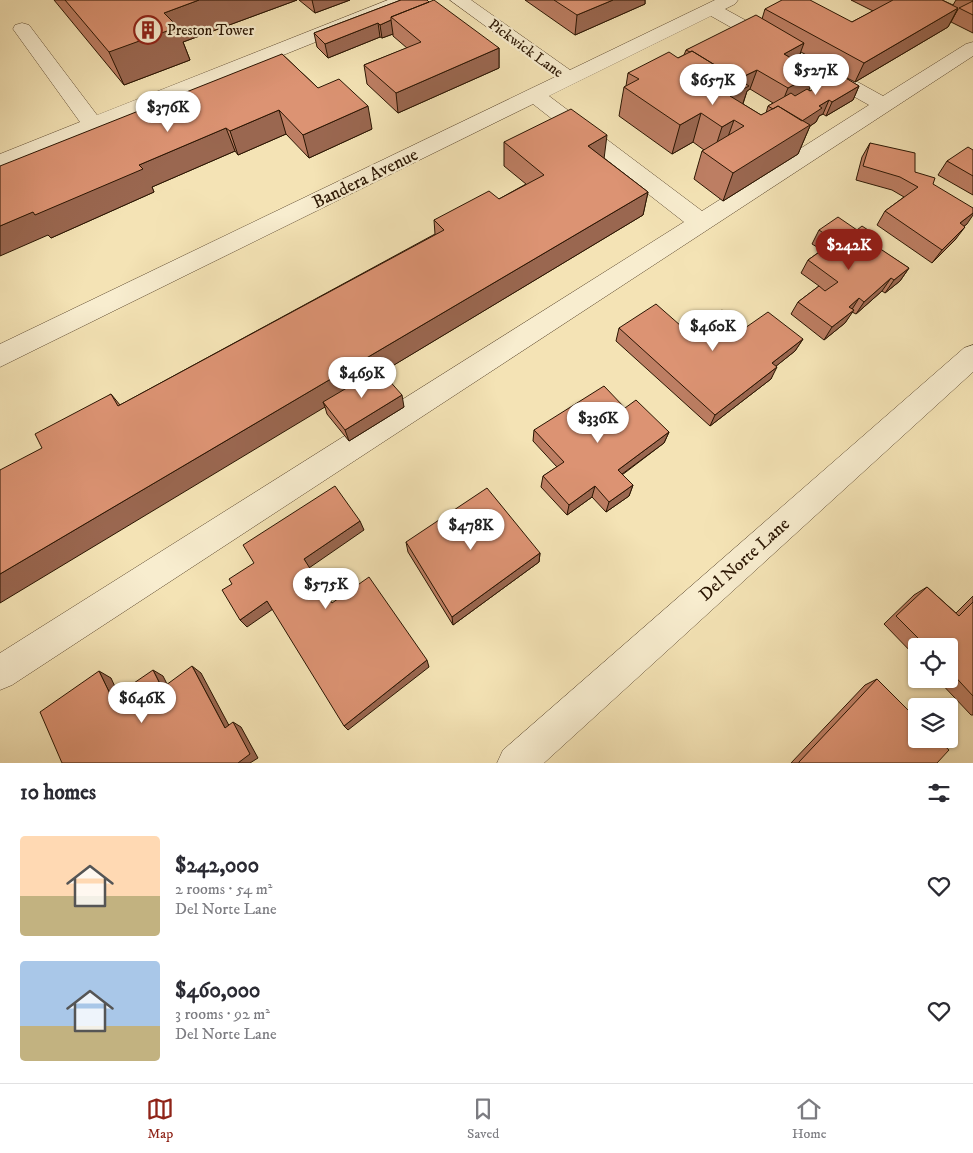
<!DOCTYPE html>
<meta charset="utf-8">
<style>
:root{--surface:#fff;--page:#f2f2f3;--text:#2b2b33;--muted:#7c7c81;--line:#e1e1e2;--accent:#8f2418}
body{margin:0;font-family:"IM FELL DW Pica",serif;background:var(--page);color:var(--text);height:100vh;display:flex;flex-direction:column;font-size:19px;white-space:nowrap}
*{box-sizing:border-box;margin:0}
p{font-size:16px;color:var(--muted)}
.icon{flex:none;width:28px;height:28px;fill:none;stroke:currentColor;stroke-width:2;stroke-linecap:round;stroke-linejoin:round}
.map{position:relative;height:763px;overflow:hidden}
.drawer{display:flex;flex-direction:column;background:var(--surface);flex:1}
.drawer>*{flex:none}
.fabs{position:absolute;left:908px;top:638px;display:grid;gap:10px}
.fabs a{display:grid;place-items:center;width:50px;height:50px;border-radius:5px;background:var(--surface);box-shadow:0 1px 4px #0004;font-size:25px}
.price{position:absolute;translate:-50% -42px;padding:0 11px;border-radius:18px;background:#fff;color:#222;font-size:16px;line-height:32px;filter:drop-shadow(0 1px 2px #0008)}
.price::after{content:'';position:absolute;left:50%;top:30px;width:15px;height:11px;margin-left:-8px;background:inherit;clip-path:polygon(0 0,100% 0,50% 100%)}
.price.active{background:var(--accent);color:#fff}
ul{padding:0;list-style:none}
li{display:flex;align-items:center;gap:15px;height:125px;padding:0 20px}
li span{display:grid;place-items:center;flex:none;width:140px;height:100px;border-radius:5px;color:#555}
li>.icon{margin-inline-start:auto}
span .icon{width:60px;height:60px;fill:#fffc;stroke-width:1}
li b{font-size:21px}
h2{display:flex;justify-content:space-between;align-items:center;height:60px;padding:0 20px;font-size:21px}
.tab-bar{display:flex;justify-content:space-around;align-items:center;height:70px;border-top:1px solid var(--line);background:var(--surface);font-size:14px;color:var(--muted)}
.tab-bar a{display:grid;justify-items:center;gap:2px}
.tab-bar .active{color:var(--accent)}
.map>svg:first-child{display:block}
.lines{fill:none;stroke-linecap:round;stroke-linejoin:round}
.minor-casing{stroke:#5c482f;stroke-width:1}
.minor{fill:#f8edcf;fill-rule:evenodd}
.wall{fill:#bd7e63;stroke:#2a1502;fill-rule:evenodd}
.shaded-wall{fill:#9a6750;stroke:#2a1502}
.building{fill:#dc9373;stroke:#2a1502}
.labels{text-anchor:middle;stroke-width:4.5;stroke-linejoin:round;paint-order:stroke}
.far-poi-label{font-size:15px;fill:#2a1502;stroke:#f8edcf;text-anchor:start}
.far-street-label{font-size:15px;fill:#2a1502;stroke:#f8edcf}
.street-label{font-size:18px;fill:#2a1502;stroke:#f8edcf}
</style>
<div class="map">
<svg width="973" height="763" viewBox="0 0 973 763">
<rect width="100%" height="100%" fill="#f4e3b5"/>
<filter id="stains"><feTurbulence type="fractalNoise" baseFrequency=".004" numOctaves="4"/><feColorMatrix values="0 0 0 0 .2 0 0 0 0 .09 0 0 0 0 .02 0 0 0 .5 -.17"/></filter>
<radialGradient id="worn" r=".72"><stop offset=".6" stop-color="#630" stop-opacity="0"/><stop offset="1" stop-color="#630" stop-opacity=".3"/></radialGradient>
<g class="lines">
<defs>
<path id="minor" d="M 388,0 L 413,0 L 410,4 L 0,169 L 0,154 L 80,122 L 13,29 L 15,25 L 22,23 L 29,25 L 97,115 Z
M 450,0 L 471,0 L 570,70 L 715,0 L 738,0 L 735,4 L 725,9 L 883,96 L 966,44 L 973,42 L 973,56 L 12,685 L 0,690 L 0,653 L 684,222 L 533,104 L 0,367 L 0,344 L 555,77 ZM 711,16 L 869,105 L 702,211 L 549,96 Z
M 973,345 L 973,372 L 544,763 L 497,763 L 503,750 L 964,348 Z"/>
</defs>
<use href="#minor" class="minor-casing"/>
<use href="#minor" class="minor"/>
</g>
<path class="wall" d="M 54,0 L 297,0 L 183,42 L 190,60 L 124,85 Z
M 299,0 L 350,0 L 315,13 Z
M 401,0 L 499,48 L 499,68 L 398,113 L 367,84 L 364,65 L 407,48 L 393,36 L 393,34 L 382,38 L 380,37 L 328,58 L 317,47 L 314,33 Z
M 525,0 L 645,0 L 645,4 L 575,35 Z
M 851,0 L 942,0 L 953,5 L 956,0 L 973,0 L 973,33 L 951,22 L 958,9 L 948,27 L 855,82 L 841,75 L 841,76 L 859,86 L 853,100 L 826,116 L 823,114 L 819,116 L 816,122 L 810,126 L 798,154 L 723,201 L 694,179 L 702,151 L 704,150 L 693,142 L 672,154 L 619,116 L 624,87 L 626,86 L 628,73 L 678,58 L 684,55 L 686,50 L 762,19 L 765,9 L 852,22 L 873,11 ZM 801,52 L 832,69 L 821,76 L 816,88 L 810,91 L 809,90 L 797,62 ZM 750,89 L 773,103 L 768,106 L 766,113 L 761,115 L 743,104 L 747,91 Z
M 282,54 L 318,88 L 372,129 L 309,158 L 286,134 L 238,155 L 235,151 L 152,187 L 154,192 L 51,238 L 48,235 Z
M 504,142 L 604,158 L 648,192 L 643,215 L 382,372 L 404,407 L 349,441 L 327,414 L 325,407 L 42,448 L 111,394 L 120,405 L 435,234 L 434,220 L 499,199 L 526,184 L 504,166 Z
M 870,143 L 933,184 L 967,224 L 964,226 L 955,240 L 932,263 L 877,225 L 885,211 L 904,197 L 892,190 L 856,180 L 862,157 Z
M 973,150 L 973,195 L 938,175 L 947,161 Z
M 819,230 L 857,230 L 874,234 L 869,242 L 909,268 L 900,281 L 885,293 L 882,291 L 856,314 L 852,312 L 845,323 L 824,340 L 791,314 L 798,302 L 819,286 L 801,273 L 808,260 L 822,250 L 812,244 Z
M 619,328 L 689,333 L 745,328 L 803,339 L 795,351 L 776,366 L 771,379 L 710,426 L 616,341 Z
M 625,408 L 669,432 L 664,443 L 622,475 L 633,485 L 629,496 L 606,512 L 592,497 L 567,515 L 541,487 L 543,476 L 557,467 L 533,441 L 534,430 Z
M 406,542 L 540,553 L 539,562 L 453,625 L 408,552 Z
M 927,587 L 956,613 L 973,596 L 973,715 L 971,715 L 937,679 L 949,679 L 949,646 L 916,646 L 916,657 L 884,624 L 914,595 Z
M 877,679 L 937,763 L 791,763 L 865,685 Z"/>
<path class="shaded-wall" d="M 199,0 L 297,0 L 183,42 L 190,60 L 124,85 L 109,52 L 164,13 Z
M 312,0 L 350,0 L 315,13 Z
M 613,0 L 645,0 L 645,4 L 575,35 L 577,15 Z
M 958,8 L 948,27 L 855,82 L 864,63 Z
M 391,20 L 393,34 L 382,38 L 380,25 Z
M 378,23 L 380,37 L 328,58 L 325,44 Z
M 804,43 L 797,62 L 784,54 Z
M 499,48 L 499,68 L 398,113 L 396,93 Z
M 757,70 L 750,89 L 747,91 L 739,115 L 721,124 L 735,81 Z
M 816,73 L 808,92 L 780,108 L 788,88 Z
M 859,86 L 853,100 L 826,116 L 832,102 Z
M 829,100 L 823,114 L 819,116 L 816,122 L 810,126 L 798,154 L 723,201 L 733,173 L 819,106 Z
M 368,106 L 372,129 L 309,158 L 303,135 Z
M 279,110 L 286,134 L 238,155 L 230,131 Z
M 701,113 L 693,142 L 672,154 L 680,125 Z
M 734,120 L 724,148 L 713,155 L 722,127 Z
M 226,128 L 235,151 L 152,187 L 154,192 L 51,238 L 48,235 L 0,256 L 0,226 L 139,165 Z
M 607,135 L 604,159 L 588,146 Z
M 648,192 L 643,215 L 326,406 L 323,402 L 325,407 L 0,603 L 0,574 Z
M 973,213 L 973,215 L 967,224 L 950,237 L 960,223 Z
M 965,227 L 955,240 L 932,263 L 942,250 Z
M 874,234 L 866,248 L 867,240 Z
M 909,268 L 900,281 L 885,293 L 894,280 Z
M 891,278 L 882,291 L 856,314 L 864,302 Z
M 859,298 L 851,311 L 849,307 Z
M 854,310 L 845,323 L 824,340 L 832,327 Z
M 803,339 L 795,351 L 765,375 L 772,363 Z
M 777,367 L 771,379 L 710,426 L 715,415 Z
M 402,395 L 404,407 L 349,441 L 345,430 Z
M 669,432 L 664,443 L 614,480 L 618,470 Z
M 633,485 L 629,496 L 606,512 L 609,502 Z
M 595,486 L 592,497 L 567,515 L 569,505 Z
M 360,521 L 364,530 L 309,568 L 304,559 Z
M 540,553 L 539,562 L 453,625 L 452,617 Z
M 267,601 L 273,609 L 247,627 L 240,620 Z
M 427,660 L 429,667 L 348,730 L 344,726 Z
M 192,666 L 201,673 L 233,733 L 225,728 Z
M 153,670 L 163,676 L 172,694 L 162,688 Z
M 99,671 L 111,678 L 123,704 L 112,698 Z
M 233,722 L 241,727 L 258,758 L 250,763 L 238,763 Z"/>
<path class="building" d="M 65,0 L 199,0 L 164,13 L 178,27 L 109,52 Z
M 401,0 L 427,0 L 429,2 L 391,17 L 391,20 L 380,25 L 378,23 L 325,44 L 314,33 Z
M 434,0 L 499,48 L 396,93 L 364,65 L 421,42 L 391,17 Z
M 554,0 L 613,0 L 577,15 Z
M 782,0 L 810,0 L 852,22 L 893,0 L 942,0 L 958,8 L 864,63 L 765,9 Z
M 973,1 L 973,15 L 959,8 Z
M 756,15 L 804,43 L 784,54 L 816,73 L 788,88 L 757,70 L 738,79 L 692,51 L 690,52 L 686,50 Z
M 692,51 L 749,86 L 730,96 L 761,115 L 778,106 L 810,125 L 733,173 L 702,151 L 744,126 L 734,120 L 722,127 L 701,113 L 680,125 L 624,87 L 639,79 L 628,73 L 669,52 L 678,58 Z
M 282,54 L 318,88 L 339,79 L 368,106 L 303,135 L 279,110 L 230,131 L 226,128 L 139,165 L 143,169 L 35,215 L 33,212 L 0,226 L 0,166 Z
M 835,68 L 842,72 L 839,74 L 859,86 L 832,102 L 829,100 L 819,106 L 822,108 L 802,121 L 778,106 L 773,109 L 768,106 L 791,93 L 795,96 L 807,89 L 810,91 L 829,80 L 821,76 Z
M 571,109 L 607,135 L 588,146 L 648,192 L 0,574 L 0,470 L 42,448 L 35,434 L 111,394 L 118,406 L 444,230 L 434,220 L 489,191 L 499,199 L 544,175 L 504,142 Z
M 870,143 L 915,153 L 915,172 L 935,178 L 933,184 L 973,208 L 973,213 L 960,223 L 965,227 L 942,250 L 885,211 L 918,187 L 900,177 L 863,166 Z
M 968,147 L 973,150 L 973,176 L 947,161 Z
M 838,217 L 857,230 L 862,226 L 874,234 L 867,240 L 909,268 L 894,280 L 891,278 L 864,302 L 859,298 L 849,307 L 854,310 L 832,327 L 798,302 L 819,286 L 825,291 L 838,282 L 808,260 L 835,241 L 819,230 Z
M 656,304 L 689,333 L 722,310 L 745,328 L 768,312 L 803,339 L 772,363 L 777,367 L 715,415 L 619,328 Z
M 379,369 L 402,395 L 345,430 L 323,402 Z
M 604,386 L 625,408 L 636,400 L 669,432 L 618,470 L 633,485 L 609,502 L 595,486 L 569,505 L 543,476 L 564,462 L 534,430 Z
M 335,486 L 360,521 L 304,559 L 332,603 L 369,577 L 427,660 L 344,726 L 267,601 L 240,620 L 222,590 L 232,584 L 229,579 L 254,563 L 243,545 Z
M 487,488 L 540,553 L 452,617 L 406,542 Z
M 927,587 L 959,616 L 973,602 L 973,696 L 949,670 L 949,646 L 926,646 L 896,616 Z
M 192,666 L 225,728 L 233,722 L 250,754 L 238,763 L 62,763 L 40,712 L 99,671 L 112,698 L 153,670 L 162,688 Z
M 877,679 L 916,718 L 916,739 L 937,739 L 949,750 L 937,763 L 799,763 L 799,762 Z"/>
<defs>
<symbol id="building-ring" viewBox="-11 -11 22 22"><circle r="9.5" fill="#f8edcf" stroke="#8f2418" stroke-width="1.5"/><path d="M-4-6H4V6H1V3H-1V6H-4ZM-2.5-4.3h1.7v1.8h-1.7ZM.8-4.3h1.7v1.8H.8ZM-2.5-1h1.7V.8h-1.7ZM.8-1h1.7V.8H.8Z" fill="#8f2418"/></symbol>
</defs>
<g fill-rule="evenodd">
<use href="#building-ring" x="132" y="14" width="32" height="32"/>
</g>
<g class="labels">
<g class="far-poi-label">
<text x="167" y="35">Preston Tower</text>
</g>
<g class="far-street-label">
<text transform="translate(526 48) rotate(36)" y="5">Pickwick Lane</text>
</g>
<g class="street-label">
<text transform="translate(365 178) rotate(-26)" y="6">Bandera Avenue</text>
<text transform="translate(744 559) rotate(-42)" y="6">Del Norte Lane</text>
</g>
</g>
<rect width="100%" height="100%" filter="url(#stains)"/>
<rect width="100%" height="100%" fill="url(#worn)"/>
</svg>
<div class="fabs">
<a><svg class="icon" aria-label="locate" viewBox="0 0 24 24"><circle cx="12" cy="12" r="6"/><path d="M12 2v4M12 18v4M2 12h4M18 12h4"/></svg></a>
<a><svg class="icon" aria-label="layers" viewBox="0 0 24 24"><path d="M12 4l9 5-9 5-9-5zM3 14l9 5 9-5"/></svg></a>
</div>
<b class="price" style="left:816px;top:96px">$527K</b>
<b class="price" style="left:713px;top:106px">$657K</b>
<b class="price" style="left:168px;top:133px">$376K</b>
<b class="price active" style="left:849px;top:271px">$242K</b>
<b class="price" style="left:713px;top:352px">$460K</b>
<b class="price" style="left:362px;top:399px">$469K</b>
<b class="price" style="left:598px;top:444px">$336K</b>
<b class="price" style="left:471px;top:551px">$478K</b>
<b class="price" style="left:326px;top:610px">$575K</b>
<b class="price" style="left:142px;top:724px">$646K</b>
</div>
<section class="drawer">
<h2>10 homes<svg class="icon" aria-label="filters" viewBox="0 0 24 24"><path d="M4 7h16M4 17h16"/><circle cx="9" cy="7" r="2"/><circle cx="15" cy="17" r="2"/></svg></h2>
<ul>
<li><span style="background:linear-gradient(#ffd9b3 60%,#c2b280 0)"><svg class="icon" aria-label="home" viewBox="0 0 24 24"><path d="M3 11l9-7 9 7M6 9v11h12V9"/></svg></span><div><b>$242,000</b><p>2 rooms · 54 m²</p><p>Del Norte Lane</p></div><svg class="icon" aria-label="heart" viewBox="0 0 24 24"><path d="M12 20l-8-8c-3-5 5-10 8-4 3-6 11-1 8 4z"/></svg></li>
<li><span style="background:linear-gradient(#a9c7e8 65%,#c2b280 0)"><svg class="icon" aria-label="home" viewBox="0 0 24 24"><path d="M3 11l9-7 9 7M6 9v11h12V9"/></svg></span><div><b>$460,000</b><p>3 rooms · 92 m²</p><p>Del Norte Lane</p></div><svg class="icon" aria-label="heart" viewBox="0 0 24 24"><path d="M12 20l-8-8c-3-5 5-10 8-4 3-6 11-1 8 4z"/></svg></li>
</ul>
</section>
<nav class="tab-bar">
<a class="active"><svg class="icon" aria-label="map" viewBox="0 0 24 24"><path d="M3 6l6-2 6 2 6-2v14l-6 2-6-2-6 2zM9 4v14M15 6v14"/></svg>Map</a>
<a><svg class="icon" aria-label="saved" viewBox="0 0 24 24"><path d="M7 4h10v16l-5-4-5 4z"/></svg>Saved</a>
<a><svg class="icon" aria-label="home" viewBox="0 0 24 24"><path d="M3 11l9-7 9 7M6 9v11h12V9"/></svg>Home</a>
</nav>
